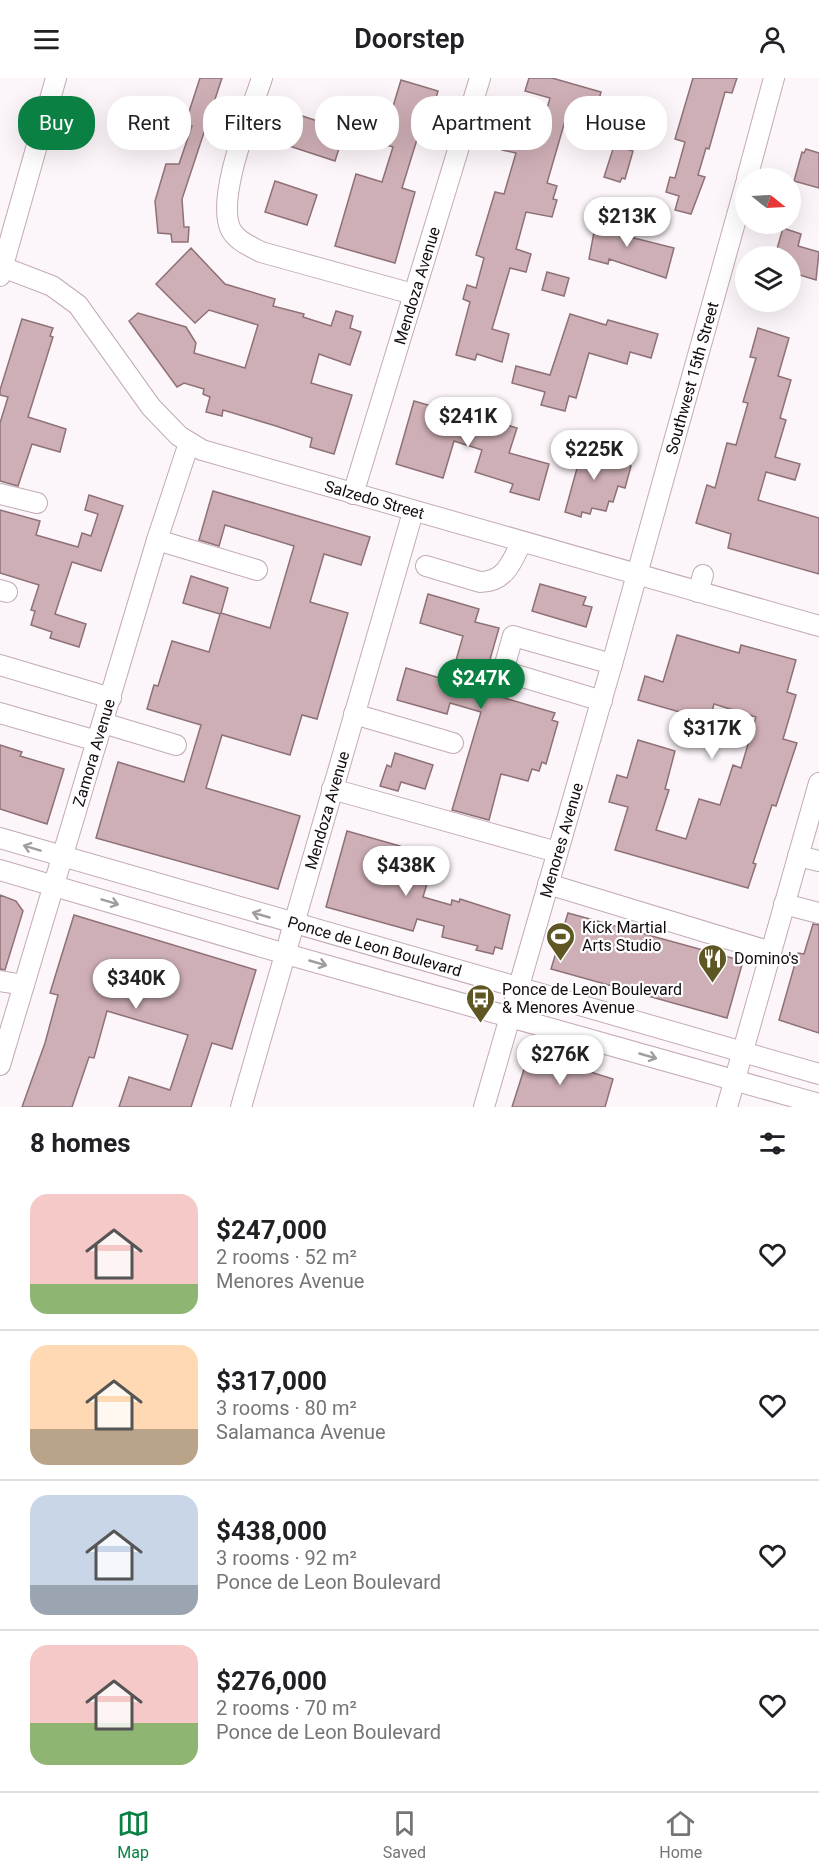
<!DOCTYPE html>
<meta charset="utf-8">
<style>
:root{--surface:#fff;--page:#f6f6f6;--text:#202124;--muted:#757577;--line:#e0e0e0;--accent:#0b8043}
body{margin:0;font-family:Roboto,sans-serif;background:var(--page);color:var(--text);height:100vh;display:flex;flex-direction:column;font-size:22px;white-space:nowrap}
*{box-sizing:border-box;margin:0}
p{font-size:20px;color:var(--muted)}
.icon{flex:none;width:33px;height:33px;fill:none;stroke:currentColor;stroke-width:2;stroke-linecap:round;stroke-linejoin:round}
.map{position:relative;height:1029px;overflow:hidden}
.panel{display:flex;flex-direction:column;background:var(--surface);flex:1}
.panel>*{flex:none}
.hud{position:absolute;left:18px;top:18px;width:783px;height:54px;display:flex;gap:12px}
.needle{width:39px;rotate:108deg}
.buttons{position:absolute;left:735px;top:90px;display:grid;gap:12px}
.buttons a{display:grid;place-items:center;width:66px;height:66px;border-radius:50%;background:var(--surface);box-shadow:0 6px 24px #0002;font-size:30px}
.price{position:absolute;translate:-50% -51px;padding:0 14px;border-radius:21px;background:#fff;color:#222;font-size:20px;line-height:39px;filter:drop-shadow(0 2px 3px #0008)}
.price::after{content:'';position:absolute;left:50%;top:36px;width:18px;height:14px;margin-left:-9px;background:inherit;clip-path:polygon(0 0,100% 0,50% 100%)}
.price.on{background:var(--accent);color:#fff}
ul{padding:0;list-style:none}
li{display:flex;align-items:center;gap:18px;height:150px;padding:0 30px}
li+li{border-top:2px solid var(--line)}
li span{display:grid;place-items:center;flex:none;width:168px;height:120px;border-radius:18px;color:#555}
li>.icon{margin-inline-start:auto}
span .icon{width:72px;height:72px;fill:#fffc;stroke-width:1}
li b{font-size:26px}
h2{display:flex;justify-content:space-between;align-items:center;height:72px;padding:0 30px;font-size:26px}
.chip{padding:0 21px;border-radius:24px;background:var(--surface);box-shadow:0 6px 24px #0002;font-size:21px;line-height:54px}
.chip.on{background:var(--accent);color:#fff}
header{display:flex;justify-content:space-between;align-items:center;height:78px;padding:0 30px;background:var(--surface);font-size:27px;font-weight:600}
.tab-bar{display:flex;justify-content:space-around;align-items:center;height:84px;border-top:2px solid var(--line);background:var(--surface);font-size:16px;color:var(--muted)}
.tab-bar a{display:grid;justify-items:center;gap:3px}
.tab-bar .on{color:var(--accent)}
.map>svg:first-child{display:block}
.building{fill:#ceafb5;stroke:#8e7177;stroke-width:1.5}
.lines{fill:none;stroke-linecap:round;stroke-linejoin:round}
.minor-casing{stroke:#c3a9b9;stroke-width:22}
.minor{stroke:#fff;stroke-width:20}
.oneway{stroke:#a19d9f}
.labels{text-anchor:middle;stroke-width:4.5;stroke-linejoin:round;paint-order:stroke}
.street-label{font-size:16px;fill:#130b10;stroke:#fff}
.poi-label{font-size:16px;fill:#130b10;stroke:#fff;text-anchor:start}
</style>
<header><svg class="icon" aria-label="menu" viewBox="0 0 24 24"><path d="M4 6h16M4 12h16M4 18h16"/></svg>Doorstep<svg class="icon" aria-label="person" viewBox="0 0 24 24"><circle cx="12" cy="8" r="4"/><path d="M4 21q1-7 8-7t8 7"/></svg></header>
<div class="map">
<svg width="819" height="1029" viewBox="0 0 819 1029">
<rect width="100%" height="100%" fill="#fcf6fa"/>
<path class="building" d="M 200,0 L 222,0 L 182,121 L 184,149 L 189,149 L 188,164 L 172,164 L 171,156 L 158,155 L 155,123 L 166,86 L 179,86 L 192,48 L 185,46 Z
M 529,0 L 552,0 L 601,14 L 593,44 L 567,36 L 547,105 L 557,108 L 553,121 L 557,122 L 552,139 L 526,134 L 516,171 L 531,176 L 526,194 L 510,190 L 492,251 L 509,256 L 502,284 L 477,276 L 475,282 L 456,277 L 470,224 L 463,221 L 467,207 L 476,210 L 484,180 L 476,177 L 495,114 L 504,116 L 516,75 L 502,72 L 511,40 L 542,48 L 550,20 L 525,13 Z
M 693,0 L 737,0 L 732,15 L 725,14 L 709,71 L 706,70 L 698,97 L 705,99 L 691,136 L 675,132 L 679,118 L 666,114 L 670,99 L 675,100 L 685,64 L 675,61 Z
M 401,2 L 438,13 L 433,31 L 427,29 L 402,110 L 415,114 L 395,185 L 335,168 L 356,96 L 382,104 L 393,69 L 359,59 L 365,38 L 388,45 Z
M 287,33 L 345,52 L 335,83 L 277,64 Z
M 614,68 L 633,73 L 625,101 L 622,100 L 620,104 L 604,99 Z
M 806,71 L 819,75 L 819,110 L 794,103 L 802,74 L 804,75 Z
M 275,103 L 317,117 L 307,147 L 265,134 Z
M 599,127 L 614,130 L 609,148 L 615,150 L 614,155 L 674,170 L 666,200 L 609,181 L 608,186 L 589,181 Z
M 783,150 L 801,156 L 798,168 L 819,174 L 816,202 L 790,194 L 790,178 L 775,178 Z
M 191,170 L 225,206 L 275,221 L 273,228 L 304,236 L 303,239 L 331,248 L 336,233 L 353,238 L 350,250 L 361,254 L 350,287 L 319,276 L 311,305 L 352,317 L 334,376 L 310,369 L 312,360 L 276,348 L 223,332 L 222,338 L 206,334 L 210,319 L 203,316 L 204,311 L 184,305 L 177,309 L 129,243 L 138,235 L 186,249 L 196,265 L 194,275 L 245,290 L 258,247 L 209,232 L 195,245 L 156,206 Z
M 547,194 L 569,200 L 564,218 L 542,212 Z
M 570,236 L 606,247 L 608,242 L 658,256 L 651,280 L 630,274 L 627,286 L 589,275 L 576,320 L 569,318 L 565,333 L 541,327 L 545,314 L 512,305 L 516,288 L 550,297 Z
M 22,241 L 53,250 L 50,258 L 53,259 L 28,339 L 66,351 L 60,374 L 32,366 L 18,408 L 0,403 L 0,345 L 8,319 L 0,317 L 0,312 Z
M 758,250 L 789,260 L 778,298 L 791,302 L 780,340 L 786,342 L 775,379 L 800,386 L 795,402 L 766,394 L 758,422 L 819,440 L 819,496 L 728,470 L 731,456 L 696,445 L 707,407 L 715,410 L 727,365 L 736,367 L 748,325 L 743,324 L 756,280 L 750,279 Z
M 414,323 L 490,345 L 491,342 L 517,350 L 509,375 L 549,386 L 539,422 L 510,414 L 513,406 L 475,394 L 482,372 L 454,363 L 443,400 L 396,386 Z
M 576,363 L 593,367 L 590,376 L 631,388 L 625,410 L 618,408 L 613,424 L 609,423 L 606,433 L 592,430 L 590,436 L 582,434 L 581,439 L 565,434 L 579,383 L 571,381 Z
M 213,413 L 370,459 L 361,487 L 324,476 L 310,524 L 348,535 L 317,641 L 302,637 L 290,677 L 222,657 L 206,710 L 300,738 L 278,811 L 96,760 L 118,684 L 184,704 L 201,647 L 147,631 L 154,607 L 158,608 L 172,563 L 209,574 L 220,536 L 183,525 L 191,498 L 228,510 L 221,535 L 270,550 L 294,468 L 225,447 L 219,468 L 199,462 Z
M 89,417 L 123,428 L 101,493 L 72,484 L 55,536 L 86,546 L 79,569 L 50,560 L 52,554 L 31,547 L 35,533 L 31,532 L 39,507 L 0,495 L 0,432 L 40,443 L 36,457 L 78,469 L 82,455 L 91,458 L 98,436 L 85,432 Z
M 540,506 L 586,519 L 583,527 L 592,529 L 586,549 L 532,533 Z
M 428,516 L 479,531 L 475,544 L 499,550 L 481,613 L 555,635 L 552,642 L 558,644 L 546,686 L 542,684 L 539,693 L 532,691 L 528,703 L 501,696 L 489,742 L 452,732 L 481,634 L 450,625 L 447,636 L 397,622 L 406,590 L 450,603 L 463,558 L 420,545 Z
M 677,557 L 739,575 L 741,567 L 796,582 L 787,614 L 796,617 L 783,661 L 797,665 L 776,728 L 772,727 L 753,785 L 756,786 L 748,810 L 615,772 L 628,729 L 609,724 L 617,697 L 627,700 L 638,662 L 675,673 L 665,711 L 669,712 L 656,752 L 686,761 L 699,721 L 720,727 L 733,687 L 741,690 L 756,639 L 714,626 L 703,666 L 676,659 L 683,635 L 638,622 L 645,598 L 663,604 Z
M 0,667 L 22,674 L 20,678 L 64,691 L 47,746 L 0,731 Z
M 395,675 L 433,687 L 425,711 L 401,704 L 398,713 L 380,708 L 387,687 L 391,689 Z
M 347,753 L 400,768 L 394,790 L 429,799 L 423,819 L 451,827 L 452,822 L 459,824 L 460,821 L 510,837 L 502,871 L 495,869 L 493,876 L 476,872 L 478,868 L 442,859 L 444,848 L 417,841 L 413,853 L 326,829 Z
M 0,817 L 16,823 L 23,833 L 5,892 L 0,891 Z
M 568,835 L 743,883 L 727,940 L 551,891 Z
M 74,837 L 256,892 L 232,971 L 212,965 L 191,1029 L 119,1029 L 129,999 L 170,1012 L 188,957 L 107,933 L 94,980 L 89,979 L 72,1029 L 22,1029 L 45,965 L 58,917 L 50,915 Z
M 813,846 L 819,847 L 819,955 L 779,942 L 798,875 L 804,876 Z
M 536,977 L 613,1001 L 605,1029 L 512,1029 L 527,982 L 534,984 Z"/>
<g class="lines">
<defs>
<g id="minor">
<path d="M 262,0 C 251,34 215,121 231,152 C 237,163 250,168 261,174 L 413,216"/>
<path d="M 747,100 L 774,0"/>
<path id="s1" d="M 0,188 L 52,208 L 78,227 L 151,329 L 179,358 L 202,372 L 819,548"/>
<path d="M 0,198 L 56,0"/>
<path d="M 0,416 L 37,425"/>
<path id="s2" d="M 353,416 L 480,0"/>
<path d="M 157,462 L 257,492"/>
<path d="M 426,488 L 480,504 C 505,504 512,484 521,465"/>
<path d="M 0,512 L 7,514"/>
<path d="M 698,514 L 703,497"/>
<path d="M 0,587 L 111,620"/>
<path d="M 602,623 L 503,593 L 513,558 L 612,586"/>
<path d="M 0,635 L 97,663"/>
<path d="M 354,636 L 453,665"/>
<path d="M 103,645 L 176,667"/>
<path d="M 332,711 L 557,774"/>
<path id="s3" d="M 0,760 L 819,996"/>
<path d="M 798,778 L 819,783"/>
<path d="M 0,792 L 286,876 L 819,1026"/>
<path d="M 548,806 L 771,874"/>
<path d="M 784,826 L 819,835"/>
<path d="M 0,903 L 24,907"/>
<path id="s4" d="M 0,987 L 157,462 L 189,365"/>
<path id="s5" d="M 241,1029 L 413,434"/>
<path id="s6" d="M 484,1029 L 612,586 L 746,105"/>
<path d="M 727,1029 L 819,705"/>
</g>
</defs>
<use href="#minor" class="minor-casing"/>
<use href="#minor" class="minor"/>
</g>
<defs><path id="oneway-shaft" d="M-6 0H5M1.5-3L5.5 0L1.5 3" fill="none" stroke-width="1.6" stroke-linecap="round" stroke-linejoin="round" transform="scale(1.5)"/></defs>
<g class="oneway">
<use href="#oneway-shaft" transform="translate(32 770) rotate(-163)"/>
<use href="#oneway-shaft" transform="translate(110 824) rotate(17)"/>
<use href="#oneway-shaft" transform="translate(261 837) rotate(-164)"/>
<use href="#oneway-shaft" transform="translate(318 885) rotate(16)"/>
<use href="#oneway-shaft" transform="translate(648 978) rotate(16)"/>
</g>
<defs>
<symbol id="stadium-pin" viewBox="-11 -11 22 30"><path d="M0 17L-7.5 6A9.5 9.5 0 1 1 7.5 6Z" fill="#5f5723" stroke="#fff"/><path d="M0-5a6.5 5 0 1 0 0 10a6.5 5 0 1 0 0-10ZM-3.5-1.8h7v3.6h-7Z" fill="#fff"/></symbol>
<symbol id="restaurant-pin" viewBox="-11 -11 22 30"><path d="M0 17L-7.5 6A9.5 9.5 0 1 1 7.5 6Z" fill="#5f5723" stroke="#fff"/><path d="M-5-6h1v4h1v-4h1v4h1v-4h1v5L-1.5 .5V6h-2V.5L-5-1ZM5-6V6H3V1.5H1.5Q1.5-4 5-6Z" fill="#fff"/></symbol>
<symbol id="bus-pin" viewBox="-11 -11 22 30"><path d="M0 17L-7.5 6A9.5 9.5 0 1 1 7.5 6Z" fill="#5f5723" stroke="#fff"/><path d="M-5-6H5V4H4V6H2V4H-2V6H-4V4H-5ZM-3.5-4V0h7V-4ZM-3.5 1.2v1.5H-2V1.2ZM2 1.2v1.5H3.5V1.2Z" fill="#fff"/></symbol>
</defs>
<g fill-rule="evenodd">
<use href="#stadium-pin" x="544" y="842" width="33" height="45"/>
<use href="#restaurant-pin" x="696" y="864" width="33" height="45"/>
<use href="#bus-pin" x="464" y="904" width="33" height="45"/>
</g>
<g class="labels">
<g class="street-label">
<text dy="6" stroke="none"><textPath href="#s2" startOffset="218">Mendoza Avenue</textPath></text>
<text dy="6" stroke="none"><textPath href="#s6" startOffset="758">Southwest 15th Street</textPath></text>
<text dy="6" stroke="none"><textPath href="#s1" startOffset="460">Salzedo Street</textPath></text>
<text dy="6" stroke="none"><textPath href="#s4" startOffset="326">Zamora Avenue</textPath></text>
<text dy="6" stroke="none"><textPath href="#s5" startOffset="309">Mendoza Avenue</textPath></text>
<text dy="6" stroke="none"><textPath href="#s6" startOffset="278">Menores Avenue</textPath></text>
<text dy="6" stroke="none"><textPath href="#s3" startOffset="390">Ponce de Leon Boulevard</textPath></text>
</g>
<g class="poi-label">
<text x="582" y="855">Kick Martial<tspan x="582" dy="18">Arts Studio</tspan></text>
<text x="734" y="886">Domino's</text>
<text x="502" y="917">Ponce de Leon Boulevard<tspan x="502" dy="18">&amp; Menores Avenue</tspan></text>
</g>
</g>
</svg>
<div class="buttons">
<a><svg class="needle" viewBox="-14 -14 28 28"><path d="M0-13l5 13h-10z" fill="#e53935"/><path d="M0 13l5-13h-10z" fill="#757577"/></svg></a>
<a><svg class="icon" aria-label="layers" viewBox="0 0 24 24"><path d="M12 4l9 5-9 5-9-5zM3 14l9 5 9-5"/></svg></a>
</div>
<b class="price" style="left:627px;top:170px">$213K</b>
<b class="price" style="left:468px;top:370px">$241K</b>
<b class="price" style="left:594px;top:403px">$225K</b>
<b class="price on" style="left:481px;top:632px">$247K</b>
<b class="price" style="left:712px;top:682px">$317K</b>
<b class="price" style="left:406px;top:819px">$438K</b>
<b class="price" style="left:136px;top:932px">$340K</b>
<b class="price" style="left:560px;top:1008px">$276K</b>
<div class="hud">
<a class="chip on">Buy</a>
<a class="chip">Rent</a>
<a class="chip">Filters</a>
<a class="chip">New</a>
<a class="chip">Apartment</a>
<a class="chip">House</a>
</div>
</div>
<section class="panel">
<h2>8 homes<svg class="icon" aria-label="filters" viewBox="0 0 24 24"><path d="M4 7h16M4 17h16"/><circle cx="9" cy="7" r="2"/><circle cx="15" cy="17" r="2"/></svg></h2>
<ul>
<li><span style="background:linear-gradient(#f6c9c9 75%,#8fb573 0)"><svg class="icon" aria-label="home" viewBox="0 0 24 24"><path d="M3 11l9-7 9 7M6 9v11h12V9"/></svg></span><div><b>$247,000</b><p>2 rooms · 52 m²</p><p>Menores Avenue</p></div><svg class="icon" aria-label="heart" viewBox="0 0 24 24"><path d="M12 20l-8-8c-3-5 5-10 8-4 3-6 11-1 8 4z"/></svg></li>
<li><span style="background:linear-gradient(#ffd9b3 70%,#b9a48a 0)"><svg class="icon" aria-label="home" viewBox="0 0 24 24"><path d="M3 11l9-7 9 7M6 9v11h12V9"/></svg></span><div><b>$317,000</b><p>3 rooms · 80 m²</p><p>Salamanca Avenue</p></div><svg class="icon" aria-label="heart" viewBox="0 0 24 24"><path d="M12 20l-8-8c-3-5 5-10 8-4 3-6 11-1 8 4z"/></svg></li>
<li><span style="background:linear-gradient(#c9d6e8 75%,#9aa5b1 0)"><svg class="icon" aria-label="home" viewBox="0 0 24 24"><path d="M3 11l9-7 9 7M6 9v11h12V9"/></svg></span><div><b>$438,000</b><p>3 rooms · 92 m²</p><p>Ponce de Leon Boulevard</p></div><svg class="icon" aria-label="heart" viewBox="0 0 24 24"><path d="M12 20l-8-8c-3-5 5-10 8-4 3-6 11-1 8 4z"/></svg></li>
<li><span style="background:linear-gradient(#f6c9c9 65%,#8fb573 0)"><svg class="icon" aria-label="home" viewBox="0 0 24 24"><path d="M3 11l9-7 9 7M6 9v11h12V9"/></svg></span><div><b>$276,000</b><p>2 rooms · 70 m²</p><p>Ponce de Leon Boulevard</p></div><svg class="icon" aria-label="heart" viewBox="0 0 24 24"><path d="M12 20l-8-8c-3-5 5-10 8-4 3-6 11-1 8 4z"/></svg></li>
</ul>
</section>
<nav class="tab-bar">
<a class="on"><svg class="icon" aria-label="map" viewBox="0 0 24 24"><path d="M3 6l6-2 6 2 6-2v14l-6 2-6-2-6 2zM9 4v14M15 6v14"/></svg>Map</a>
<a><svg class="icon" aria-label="saved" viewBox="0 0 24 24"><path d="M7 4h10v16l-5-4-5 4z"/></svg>Saved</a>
<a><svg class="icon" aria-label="home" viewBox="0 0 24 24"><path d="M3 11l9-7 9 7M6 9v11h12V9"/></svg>Home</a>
</nav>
